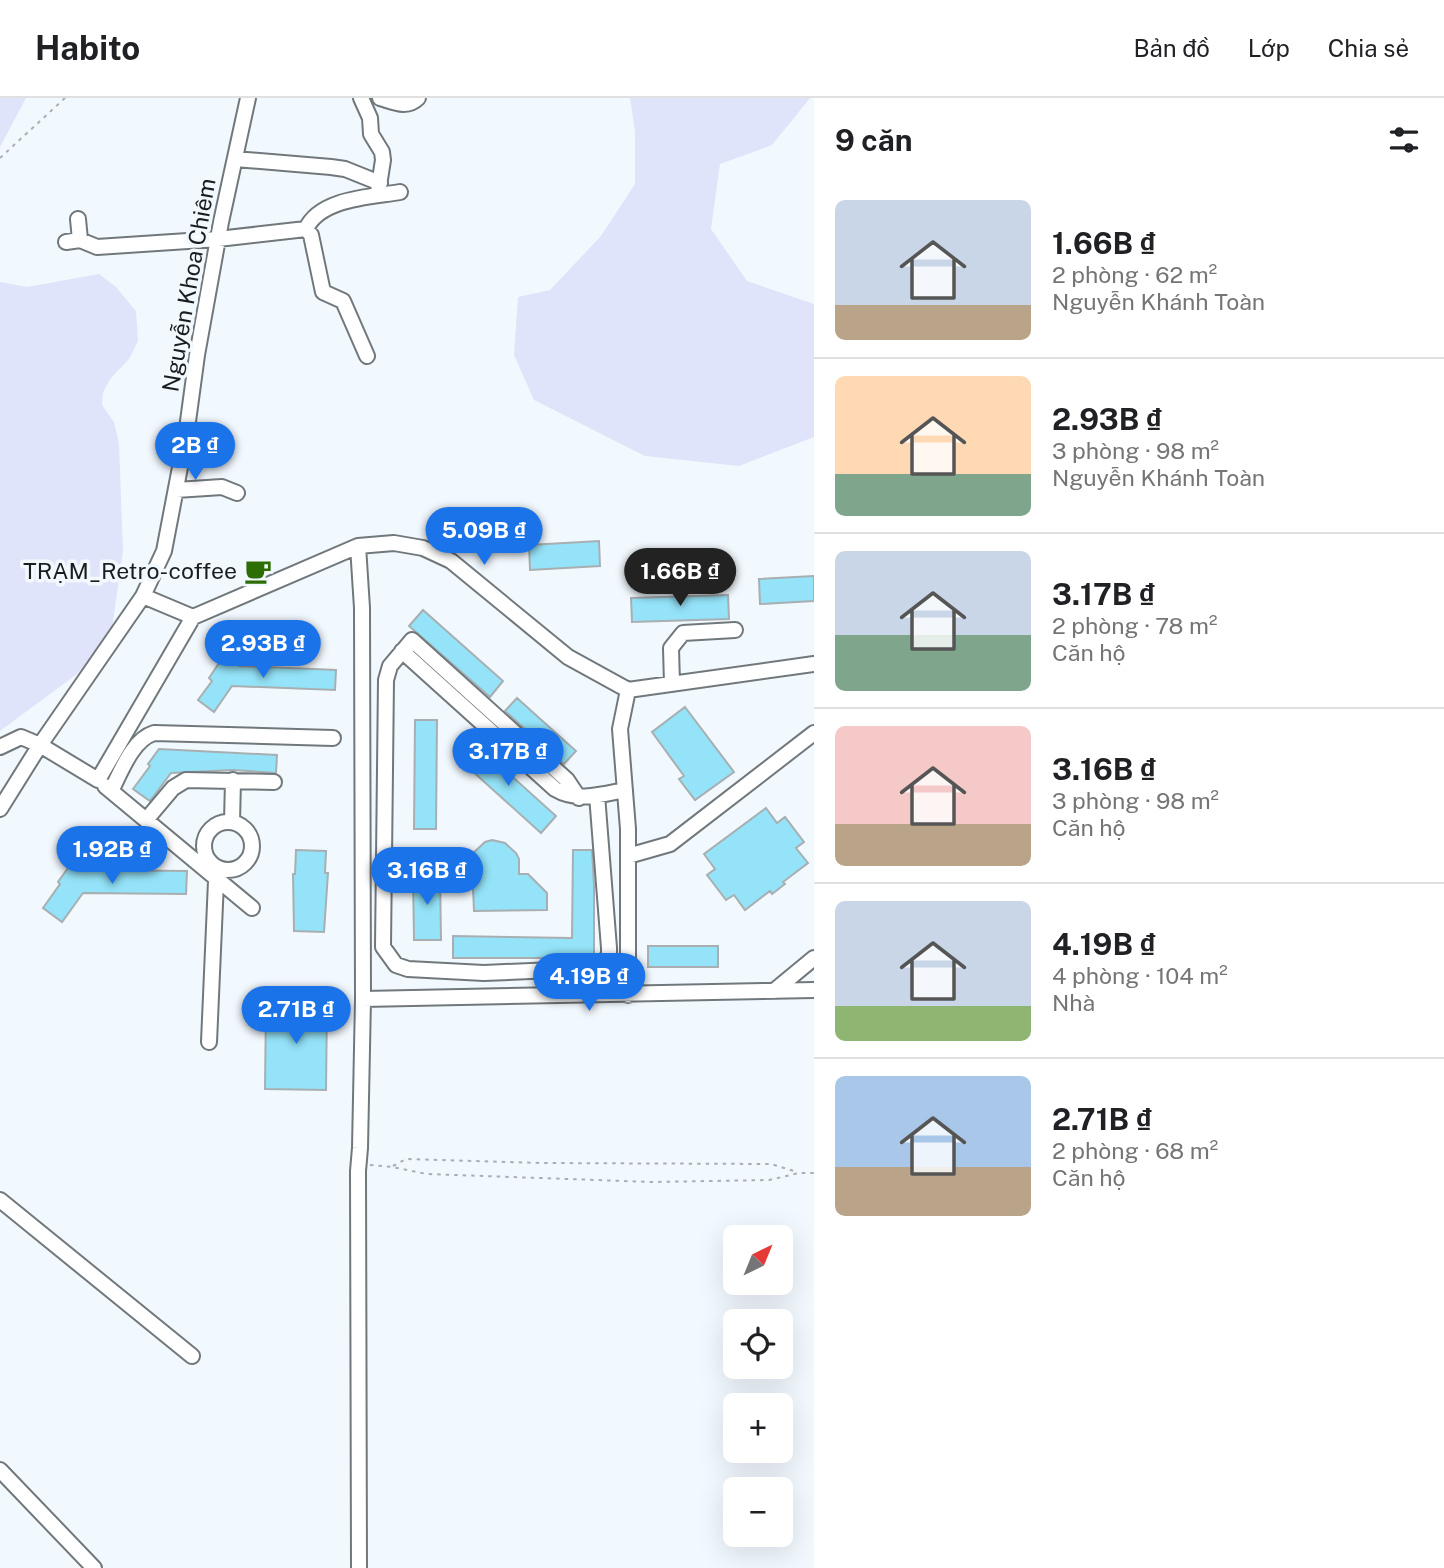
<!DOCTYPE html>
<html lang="vi">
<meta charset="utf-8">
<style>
:root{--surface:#fff;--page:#f6f6f6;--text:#202124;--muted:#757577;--line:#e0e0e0;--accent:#1a73e8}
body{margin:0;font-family:"Public Sans",sans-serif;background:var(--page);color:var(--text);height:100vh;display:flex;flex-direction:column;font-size:26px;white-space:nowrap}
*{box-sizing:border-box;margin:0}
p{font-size:23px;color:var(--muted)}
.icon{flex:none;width:38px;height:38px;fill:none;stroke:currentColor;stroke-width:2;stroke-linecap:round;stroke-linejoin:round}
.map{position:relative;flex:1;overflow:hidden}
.details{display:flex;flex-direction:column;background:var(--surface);width:630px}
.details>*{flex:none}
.needle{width:46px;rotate:43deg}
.controls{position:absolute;left:723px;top:1127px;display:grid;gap:14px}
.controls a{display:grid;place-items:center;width:70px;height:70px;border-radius:10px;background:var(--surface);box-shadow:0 7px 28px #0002;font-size:35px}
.price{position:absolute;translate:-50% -60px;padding:0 16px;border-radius:24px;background:var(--accent);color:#fff;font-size:23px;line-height:46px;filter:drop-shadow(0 2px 4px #0008)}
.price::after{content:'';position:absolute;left:50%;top:42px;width:21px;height:16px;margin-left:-10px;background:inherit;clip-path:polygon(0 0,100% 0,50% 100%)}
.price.active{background:#222;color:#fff}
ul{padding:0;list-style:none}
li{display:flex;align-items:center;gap:21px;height:175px;padding:0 21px}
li+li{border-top:2px solid var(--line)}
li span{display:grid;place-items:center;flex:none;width:196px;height:140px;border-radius:10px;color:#555}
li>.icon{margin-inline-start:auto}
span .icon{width:84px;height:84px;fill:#fffc;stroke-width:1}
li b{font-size:30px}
h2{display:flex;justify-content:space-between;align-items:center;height:84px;padding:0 21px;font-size:30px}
header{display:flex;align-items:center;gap:42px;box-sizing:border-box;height:98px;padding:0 35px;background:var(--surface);border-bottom:2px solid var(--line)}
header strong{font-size:33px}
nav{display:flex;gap:38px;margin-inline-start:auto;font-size:24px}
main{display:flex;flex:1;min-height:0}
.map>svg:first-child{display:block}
.green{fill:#dfe4fa}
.building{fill:#94e3f8;stroke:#a7afb2;stroke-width:2}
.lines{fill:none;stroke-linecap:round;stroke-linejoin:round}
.minor-casing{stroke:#71787c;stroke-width:18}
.path{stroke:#a8aeb2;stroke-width:2;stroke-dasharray:3.5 5;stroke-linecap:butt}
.minor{stroke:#fff;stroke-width:14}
.labels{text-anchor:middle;stroke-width:7;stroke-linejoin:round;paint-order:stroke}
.street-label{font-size:23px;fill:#1a1d1f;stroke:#f2f9fe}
.poi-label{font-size:23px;fill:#1a1d1f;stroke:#f2f9fe;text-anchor:end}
</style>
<header>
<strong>Habito</strong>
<nav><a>Bản đồ</a><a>Lớp</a><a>Chia sẻ</a></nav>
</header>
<main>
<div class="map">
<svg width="814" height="1470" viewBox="0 0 814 1470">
<rect width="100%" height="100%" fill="#f2f9fe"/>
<path class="green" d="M 0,0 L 26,0 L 0,49 Z
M 630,0 L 810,0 L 772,47 L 720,66 L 711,131 L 747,183 L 814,206 L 814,339 L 739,368 L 645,358 L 534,302 L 514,257 L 518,199 L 550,192 L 601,138 L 635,86 L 635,34 Z
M 99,176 L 116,189 L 136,213 L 138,243 L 129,261 L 111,280 L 103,294 L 102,307 L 114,324 L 119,345 L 123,453 L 112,530 L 101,550 L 77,576 L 0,633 L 0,184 L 27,189 Z"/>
<path class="building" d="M 599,443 L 600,468 L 530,472 L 529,447 Z
M 814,478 L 814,503 L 760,506 L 759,481 Z
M 728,497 L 729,521 L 632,524 L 631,500 Z
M 423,512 L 503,583 L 490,599 L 409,528 Z
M 219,565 L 239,566 L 239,568 L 336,572 L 335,592 L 232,588 L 214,614 L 198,602 L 212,583 L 209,580 Z
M 517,600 L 576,653 L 564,666 L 505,613 Z
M 685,609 L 734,674 L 695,702 L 679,681 L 684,678 L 652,634 Z
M 415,622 L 437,622 L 436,731 L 414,731 Z
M 475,645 L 556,718 L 541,735 L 460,662 Z
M 159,651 L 277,657 L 276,675 L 233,672 L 171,675 L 150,703 L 133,691 L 150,668 L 148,666 Z
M 766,710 L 777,725 L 785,719 L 804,744 L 796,750 L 808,765 L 783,784 L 785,786 L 772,796 L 770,793 L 745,812 L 734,797 L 726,802 L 707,777 L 715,771 L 704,756 Z
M 492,742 L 505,745 L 516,755 L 519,761 L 519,776 L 528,776 L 547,795 L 547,812 L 474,813 L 473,790 L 465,790 L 464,780 L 470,780 L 470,763 L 473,755 L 485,744 Z
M 296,752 L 326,753 L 325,775 L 328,775 L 324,834 L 294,833 L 293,776 L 295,776 Z
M 573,752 L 592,752 L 594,787 L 594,860 L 453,860 L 453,838 L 572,840 Z
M 68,770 L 89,770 L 89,772 L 187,773 L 186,796 L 83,795 L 62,824 L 43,810 L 60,786 L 58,784 Z
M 413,777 L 440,777 L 441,842 L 414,842 Z
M 648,848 L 718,848 L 718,869 L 648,869 Z
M 266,905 L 327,906 L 326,992 L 265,991 Z"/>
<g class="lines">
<defs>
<path id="minor" d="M 361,0 L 370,20 L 371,36 L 382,54 L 383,62 L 378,94
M 380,0 C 394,4 407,11 418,0
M 235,61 L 331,69 L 345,71 L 380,85
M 306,131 C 320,100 371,99 400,94
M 80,142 L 97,149 L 218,141 L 306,131 L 311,137 L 323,194 L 343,203 L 367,258
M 66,144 L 80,142 L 78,121
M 176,392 L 222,389 L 237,395
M 358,448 L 362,510 L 363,901 L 360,1050 L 358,1073 L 359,1470
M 143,498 L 193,519 L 358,448 L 394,445 L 423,450 L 451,463 L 568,559 L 628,592 L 814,566
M 402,553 L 555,691 C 577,704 600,697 625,692
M 672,586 L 671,550 L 683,535 L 735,532
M 0,649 L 21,639 L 40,647 L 98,682 L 193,519
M 105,688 L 252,810
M 111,693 C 121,674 132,642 154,635 L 333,640
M 579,700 L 567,682 L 412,542 L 390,568 L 386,582 L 383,849 L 396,867 L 408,871 L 484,875 L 599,870 L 609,857 L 609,850 L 597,697
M 0,711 L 40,647 L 143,498 L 164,453 L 186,338 L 197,257 L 221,124 L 248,0
M 146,722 L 173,690 L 186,682 L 274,684
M204 748a24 24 0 1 1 48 0a24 24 0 1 1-48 0Z
M 232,724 L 233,682
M 628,758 L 670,746 L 814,635
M 774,893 L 814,860
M 628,897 L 628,731 L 620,631 L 628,592
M 363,901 L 814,892
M 209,944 L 216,783 L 220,771
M 0,1102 L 192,1258
M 0,1372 L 94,1470"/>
</defs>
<use href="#minor" class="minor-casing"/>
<path class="path" d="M 0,60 L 65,0
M 370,1067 L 392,1069 L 427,1076 L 652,1084 L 769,1082 L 799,1075 L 814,1075
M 393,1068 L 406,1061 L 542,1065 L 771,1066 L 797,1074"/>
<use href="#minor" class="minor"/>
</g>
<defs>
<symbol id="cafe-bare" viewBox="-9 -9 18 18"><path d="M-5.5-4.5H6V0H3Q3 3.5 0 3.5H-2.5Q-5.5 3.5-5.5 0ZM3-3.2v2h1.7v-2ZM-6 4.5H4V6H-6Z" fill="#2c6d04" stroke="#f2f9fe" stroke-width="2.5" paint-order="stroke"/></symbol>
</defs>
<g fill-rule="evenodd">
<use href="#cafe-bare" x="239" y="454" width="38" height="38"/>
</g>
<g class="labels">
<g class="street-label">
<text transform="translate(189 187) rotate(-80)" y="8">Nguyễn Khoa Chiêm</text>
</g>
<g class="poi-label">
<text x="237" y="481">TRẠM_Retro-coffee</text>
</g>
</g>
</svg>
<div class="controls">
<a><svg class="needle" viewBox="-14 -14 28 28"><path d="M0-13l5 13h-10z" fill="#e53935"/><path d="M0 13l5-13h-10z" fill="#757577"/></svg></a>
<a><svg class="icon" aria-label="locate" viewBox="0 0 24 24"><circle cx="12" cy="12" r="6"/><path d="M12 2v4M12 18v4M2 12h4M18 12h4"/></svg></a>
<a>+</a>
<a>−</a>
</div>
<b class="price" style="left:195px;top:384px">2B ₫</b>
<b class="price" style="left:484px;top:469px">5.09B ₫</b>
<b class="price active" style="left:680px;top:510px">1.66B ₫</b>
<b class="price" style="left:263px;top:582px">2.93B ₫</b>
<b class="price" style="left:508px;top:690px">3.17B ₫</b>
<b class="price" style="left:112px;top:788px">1.92B ₫</b>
<b class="price" style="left:427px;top:809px">3.16B ₫</b>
<b class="price" style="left:589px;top:915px">4.19B ₫</b>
<b class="price" style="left:296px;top:948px">2.71B ₫</b>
</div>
<section class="details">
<h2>9 căn<svg class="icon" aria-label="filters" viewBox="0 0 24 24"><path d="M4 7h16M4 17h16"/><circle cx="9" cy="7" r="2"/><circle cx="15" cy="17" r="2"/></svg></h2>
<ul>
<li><span style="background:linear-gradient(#c9d6e8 75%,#b9a48a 0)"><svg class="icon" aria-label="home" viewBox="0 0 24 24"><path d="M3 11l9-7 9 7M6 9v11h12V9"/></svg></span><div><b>1.66B ₫</b><p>2 phòng · 62 m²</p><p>Nguyễn Khánh Toàn</p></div></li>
<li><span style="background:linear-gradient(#ffd9b3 70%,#7fa58c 0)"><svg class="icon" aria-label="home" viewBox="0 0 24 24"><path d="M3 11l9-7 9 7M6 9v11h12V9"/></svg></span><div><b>2.93B ₫</b><p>3 phòng · 98 m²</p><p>Nguyễn Khánh Toàn</p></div></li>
<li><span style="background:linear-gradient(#c9d6e8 60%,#7fa58c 0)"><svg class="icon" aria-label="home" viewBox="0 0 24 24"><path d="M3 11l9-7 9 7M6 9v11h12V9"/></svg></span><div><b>3.17B ₫</b><p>2 phòng · 78 m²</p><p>Căn hộ</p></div></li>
<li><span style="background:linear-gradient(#f6c9c9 70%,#b9a48a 0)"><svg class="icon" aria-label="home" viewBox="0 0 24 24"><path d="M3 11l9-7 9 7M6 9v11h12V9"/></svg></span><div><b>3.16B ₫</b><p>3 phòng · 98 m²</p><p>Căn hộ</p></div></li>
<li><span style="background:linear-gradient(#c9d6e8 75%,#8fb573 0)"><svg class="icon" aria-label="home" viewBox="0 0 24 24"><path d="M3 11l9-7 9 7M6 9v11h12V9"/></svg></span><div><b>4.19B ₫</b><p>4 phòng · 104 m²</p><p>Nhà</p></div></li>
<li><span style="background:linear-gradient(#a9c7e8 65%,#b9a48a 0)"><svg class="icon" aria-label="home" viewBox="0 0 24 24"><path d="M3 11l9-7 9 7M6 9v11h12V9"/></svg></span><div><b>2.71B ₫</b><p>2 phòng · 68 m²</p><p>Căn hộ</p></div></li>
</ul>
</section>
</main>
